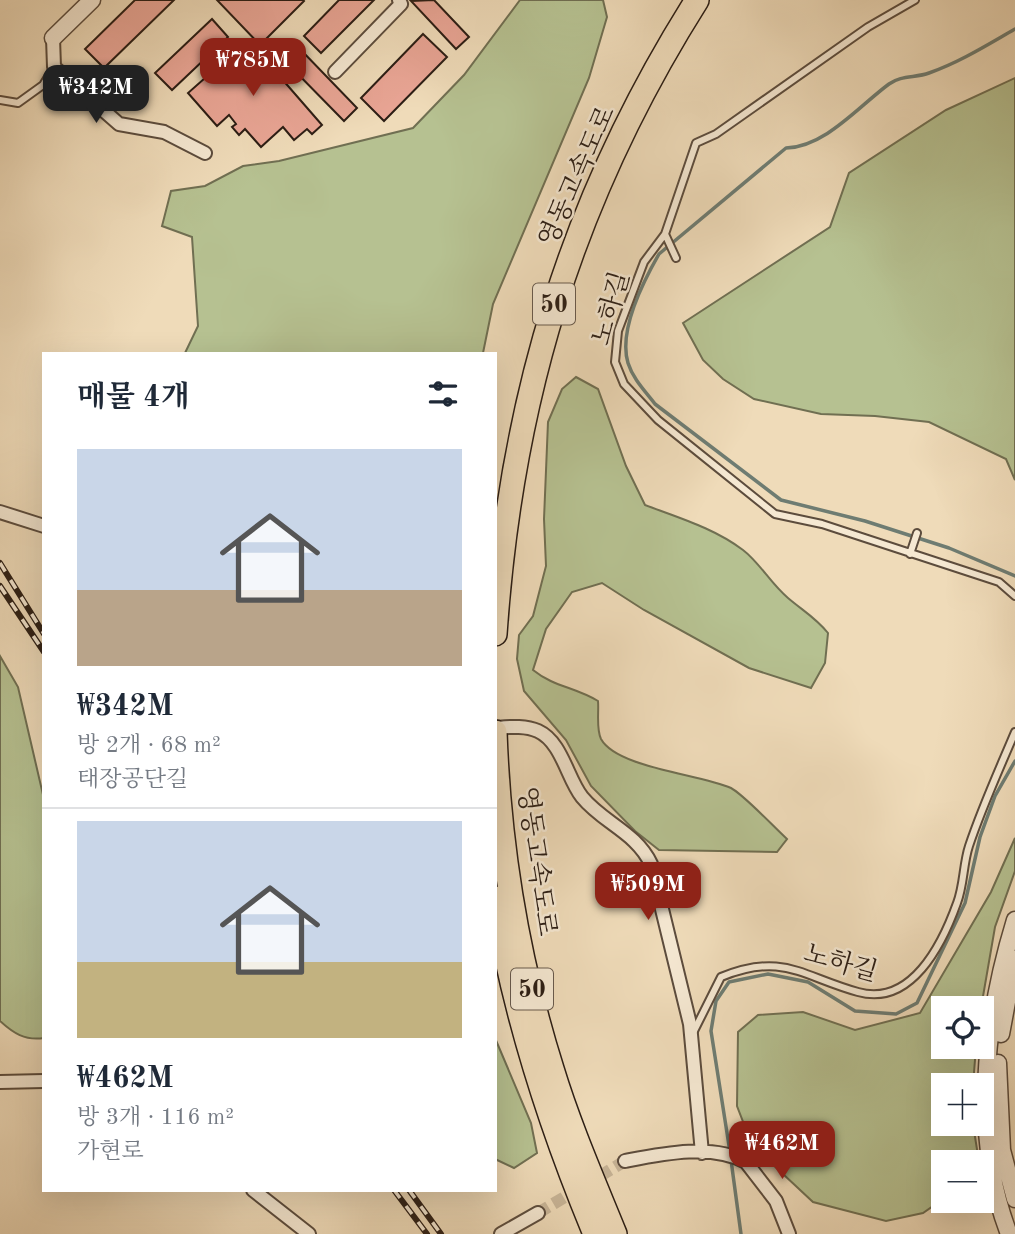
<!DOCTYPE html>
<html lang="ko">
<meta charset="utf-8">
<style>
:root{--surface:#fff;--page:#f2f2f3;--text:#1f2937;--muted:#747a83;--line:#e0e1e3;--accent:#8f2418}
body{margin:0;font-family:"Old Standard TT","Noto Serif KR",serif;background:var(--page);color:var(--text);height:100vh;display:flex;flex-direction:column;font-size:26px;white-space:nowrap}
*{box-sizing:border-box;margin:0}
p{font-size:23px;color:var(--muted)}
.icon{flex:none;width:38px;height:38px;fill:none;stroke:currentColor;stroke-width:2;stroke-linecap:round;stroke-linejoin:round}
.map{position:relative;flex:1;overflow:hidden}
.panel{position:absolute;left:42px;top:352px;width:455px;height:840px;display:flex;flex-direction:column;background:var(--surface);border-radius:0px;box-shadow:0 7px 28px #0002}
.panel>*{flex:none}
.tools{position:absolute;left:931px;top:996px;display:grid;gap:14px}
.tools a{display:grid;place-items:center;width:63px;height:63px;border-radius:0px;background:var(--surface);box-shadow:0 7px 28px #0002;font-size:35px}
.price{position:absolute;translate:-50% -60px;padding:0 16px;border-radius:14px;background:var(--accent);color:#fff;font-size:23px;line-height:46px;filter:drop-shadow(0 2px 4px #0008)}
.price::after{content:'';position:absolute;left:50%;top:42px;width:21px;height:16px;margin-left:-10px;background:inherit;clip-path:polygon(0 0,100% 0,50% 100%)}
.price.current{background:#222;color:#fff}
ul{padding:0;list-style:none}
li{display:grid;align-content:center;gap:14px;height:371px;padding:0 35px}
li+li{border-top:2px solid var(--line)}
li span{display:grid;place-items:center;height:217px;border-radius:0px;color:#555}
li>.icon{margin-inline-start:auto}
span .icon{width:126px;height:126px;fill:#fffc;stroke-width:1}
li b{font-size:30px}
h2{display:flex;justify-content:space-between;align-items:center;height:84px;padding:0 35px;font-size:30px}
.map>svg:first-child{display:block}
.green{fill:#b6c191;stroke:#706f52;stroke-width:2}
.lines{fill:none;stroke-linecap:round;stroke-linejoin:round}
.stream{stroke:#6e7c72;stroke-width:3.5}
.building{fill:#e9a595;stroke:#2b1d14;stroke-width:2}
.minor-tunnel{stroke:#c8b598;stroke-width:12;stroke-dasharray:12 6;stroke-linecap:butt}
.service-casing{stroke:#5c4c3d;stroke-width:10}
.minor-casing{stroke:#5c4c3d;stroke-width:16}
.tertiary-casing{stroke:#5c4c3d;stroke-width:19}
.motorway-casing{stroke:#2b1d14;stroke-width:26}
.service{stroke:#f5e8d2;stroke-width:6}
.minor{stroke:#f5e8d2;stroke-width:12}
.tertiary{stroke:#f5e8d2;stroke-width:16}
.motorway{stroke:#efdbb9;stroke-width:23}
.rail-casing{stroke:#2b1d14;stroke-width:6}
.rail{stroke:#f5e8d2;stroke-width:3.5;stroke-dasharray:10;stroke-linecap:butt}
.labels{text-anchor:middle;stroke-width:5;stroke-linejoin:round;paint-order:stroke}
.shield{fill:#f5e8d2;stroke:#685a4d;stroke-width:2}
.shield-label{font-size:24px;font-weight:bold;fill:#2b1d14}
.street-label{font-size:26px;fill:#2b1d14;stroke:#f5e8d2}
</style>
<div class="map">
<svg width="1015" height="1234" viewBox="0 0 1015 1234">
<rect width="100%" height="100%" fill="#efdbb9"/>
<filter id="stains"><feTurbulence type="fractalNoise" baseFrequency=".00286" numOctaves="4"/><feColorMatrix values="0 0 0 0 .2 0 0 0 0 .09 0 0 0 0 .02 0 0 0 .5 -.17"/></filter>
<radialGradient id="worn" r=".72"><stop offset=".6" stop-color="#630" stop-opacity="0"/><stop offset="1" stop-color="#630" stop-opacity=".3"/></radialGradient>
<path class="green" d="M 520,0 L 603,0 L 607,17 L 589,78 L 493,304 L 483,353 L 185,353 L 198,326 L 192,237 L 162,226 L 171,191 L 205,186 L 243,166 L 279,161 L 413,128 L 464,75 Z
M 1015,78 L 1015,480 L 1006,459 L 929,422 L 875,416 L 821,414 L 754,399 L 723,379 L 703,360 L 683,323 L 830,227 L 849,173 L 946,110 Z
M 576,377 L 598,389 L 626,466 L 645,505 C 679,518 714,528 743,550 C 760,563 771,584 788,598 C 802,610 816,618 828,633 L 825,663 L 811,688 L 749,668 L 644,610 L 602,583 L 572,592 L 546,629 L 533,670 C 554,687 575,687 598,701 C 599,712 596,729 601,739 C 617,768 700,774 731,788 C 744,795 774,827 787,839 L 777,852 L 659,850 L 635,831 L 591,786 L 566,740 L 524,691 L 517,659 L 519,635 L 533,616 L 546,566 L 544,519 L 548,422 L 562,389 Z
M 0,656 L 18,687 L 44,799 L 44,1038 C 25,1041 13,1033 0,1021 Z
M 1015,838 L 1015,871 L 995,927 L 981,1008 L 943,1008 L 943,1046 L 976,1047 L 973,1085 L 943,1085 L 943,1124 L 973,1124 L 979,1162 L 943,1162 L 943,1199 L 923,1213 L 886,1221 L 813,1202 L 752,1145 L 737,1106 L 738,1032 L 758,1015 L 803,1012 L 855,1030 L 920,1013 L 991,892 Z
M 495,1038 L 531,1123 L 537,1153 L 514,1168 L 495,1159 Z"/>
<g class="lines">
<path class="stream" d="M 1015,29 C 987,45 960,62 929,73 C 916,78 901,75 889,84 C 859,106 825,147 786,148 L 659,254 C 643,282 618,330 628,363 C 633,379 645,391 655,404 L 781,500 L 865,521 L 949,548 L 1015,576
M 730,1152 L 711,1031 L 716,1001 L 729,982 L 768,974 L 808,982 L 855,1011 L 896,1014 L 917,1003 L 965,903 L 980,837 L 995,796 L 1015,761
M 731,1160 L 741,1234"/>
</g>
<path class="building" d="M 135,0 L 174,0 L 104,68 L 85,49 Z
M 217,0 L 303,0 L 304,1 L 260,45 Z
M 339,0 L 374,0 L 321,53 L 304,36 Z
M 434,0 L 469,37 L 456,49 L 411,1 Z
M 212,19 L 228,37 L 172,90 L 155,73 Z
M 423,34 L 447,57 L 384,121 L 361,98 Z
M 248,40 L 322,125 L 312,134 L 307,129 L 294,140 L 283,127 L 261,147 L 245,129 L 239,135 L 232,127 L 236,124 L 229,115 L 217,126 L 188,93 Z
M 300,49 L 357,108 L 344,121 L 286,62 Z"/>
<g class="lines">
<path class="minor-tunnel" d="M 538,1213 L 625,1161"/>
<defs>
<path id="service" d="M 915,0 L 868,27 L 716,134 L 696,143 L 665,234 L 644,262 L 618,331 L 615,362 L 624,384 L 658,420 L 775,514 L 822,524 L 999,582 L 1015,596
M 0,100 L 18,103 L 43,85 L 54,67
M 665,234 L 676,258
M 910,554 L 917,533
M 694,1031 L 721,977 C 783,952 801,976 858,992 C 911,1007 942,945 957,903 C 964,885 963,864 969,846 C 982,807 999,770 1015,732"/>
<path id="minor" d="M 53,38 L 54,67 L 119,124 L 164,132 L 205,153
M 335,72 L 401,4 L 399,0
M 0,512 L 44,526
M 495,728 C 509,727 525,725 538,731 C 562,742 567,778 582,797 C 603,823 636,832 651,864 L 690,1024 L 702,1153
M 0,1082 L 44,1081
M 625,1161 C 661,1154 712,1143 746,1162 L 776,1201 L 789,1234
M 253,1190 L 309,1234
M 501,1234 L 538,1213"/>
<path id="tertiary" d="M 53,38 L 92,0
M 1001,1034 L 1015,959
M 998,1063 L 1002,1150 L 1015,1199
M 1009,1234 C 971,1136 985,1018 1015,920"/>
<path id="motorway" d="M 495,634 C 511,401 571,199 697,0
M 495,732 C 499,846 518,961 552,1069 C 569,1125 593,1180 615,1234
M 495,898 C 514,1014 550,1126 595,1234"/>
</defs>
<use href="#service" class="service-casing"/>
<use href="#minor" class="minor-casing"/>
<use href="#tertiary" class="tertiary-casing"/>
<use href="#motorway" class="motorway-casing"/>
<use href="#service" class="service"/>
<use href="#minor" class="minor"/>
<use href="#tertiary" class="tertiary"/>
<use href="#motorway" class="motorway"/>
<defs>
<path id="rail" d="M 0,563 L 44,634
M 0,586 L 44,652
M 394,1190 L 427,1234
M 409,1190 L 441,1234"/>
</defs>
<use href="#rail" class="rail-casing"/>
<use href="#rail" class="rail"/>
</g>
<g class="labels">
<g class="shield">
<rect x="533" y="283.5" width="42" height="41" rx="5"/>
<rect x="511" y="968.5" width="42" height="41" rx="5"/>
</g>
<g class="shield-label">
<text x="554" y="312">50</text>
<text x="532" y="997">50</text>
</g>
<g class="street-label">
<text transform="translate(576 176) rotate(-66)" y="9">영동고속도로</text>
<text transform="translate(610 308) rotate(-74)" y="9">노하길</text>
<text transform="translate(538 861) rotate(82)" y="9">영동고속도로</text>
<text transform="translate(841 962) rotate(16)" y="9">노하길</text>
</g>
</g>
<rect width="100%" height="100%" filter="url(#stains)"/>
<rect width="100%" height="100%" fill="url(#worn)"/>
</svg>
<div class="tools">
<a><svg class="icon" aria-label="locate" viewBox="0 0 24 24"><circle cx="12" cy="12" r="6"/><path d="M12 2v4M12 18v4M2 12h4M18 12h4"/></svg></a>
<a>+</a>
<a>−</a>
</div>
<b class="price" style="left:253px;top:98px">₩785M</b>
<b class="price current" style="left:96px;top:125px">₩342M</b>
<b class="price" style="left:648px;top:922px">₩509M</b>
<b class="price" style="left:782px;top:1181px">₩462M</b>
<section class="panel">
<h2>매물 4개<svg class="icon" aria-label="filters" viewBox="0 0 24 24"><path d="M4 7h16M4 17h16"/><circle cx="9" cy="7" r="2"/><circle cx="15" cy="17" r="2"/></svg></h2>
<ul>
<li><span style="background:linear-gradient(#c9d6e8 65%,#b9a48a 0)"><svg class="icon" aria-label="home" viewBox="0 0 24 24"><path d="M3 11l9-7 9 7M6 9v11h12V9"/></svg></span><div><b>₩342M</b><p>방 2개 · 68 m²</p><p>태장공단길</p></div></li>
<li><span style="background:linear-gradient(#c9d6e8 65%,#c2b280 0)"><svg class="icon" aria-label="home" viewBox="0 0 24 24"><path d="M3 11l9-7 9 7M6 9v11h12V9"/></svg></span><div><b>₩462M</b><p>방 3개 · 116 m²</p><p>가현로</p></div></li>
</ul>
</section>
</div>
